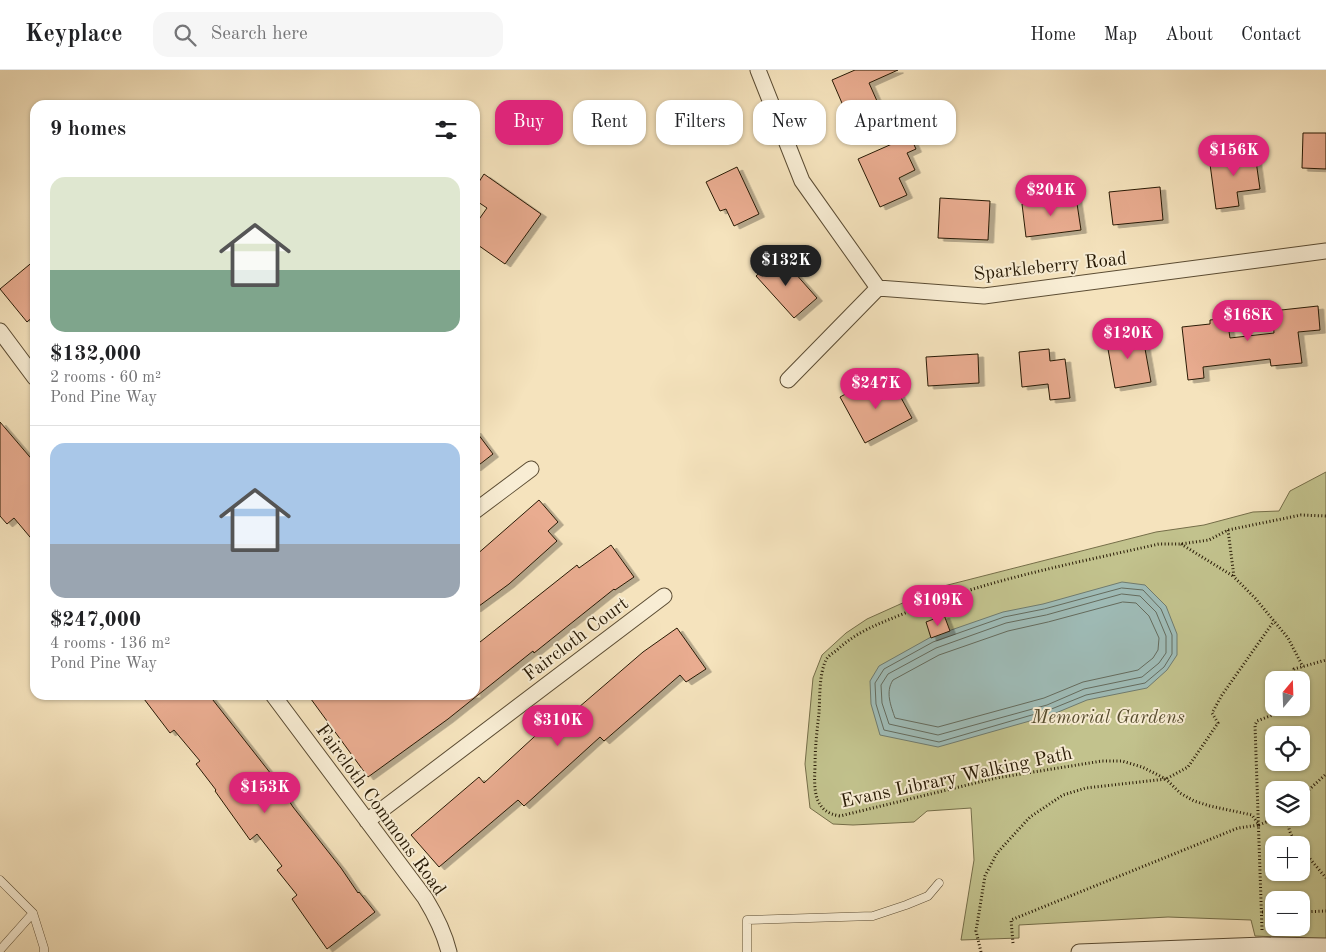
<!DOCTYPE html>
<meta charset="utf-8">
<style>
:root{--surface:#fff;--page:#f6f6f6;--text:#202124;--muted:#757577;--line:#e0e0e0;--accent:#db2777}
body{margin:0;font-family:"Old Standard TT",serif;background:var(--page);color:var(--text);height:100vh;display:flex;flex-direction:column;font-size:19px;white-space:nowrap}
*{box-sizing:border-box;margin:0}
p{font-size:16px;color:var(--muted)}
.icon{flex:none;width:28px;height:28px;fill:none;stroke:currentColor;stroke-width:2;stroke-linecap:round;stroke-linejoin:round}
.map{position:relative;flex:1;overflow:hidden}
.panel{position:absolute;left:30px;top:30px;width:450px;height:600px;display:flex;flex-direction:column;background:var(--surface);border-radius:15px;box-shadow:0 1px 4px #0004}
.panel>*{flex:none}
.banner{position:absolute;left:495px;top:30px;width:475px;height:45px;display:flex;gap:10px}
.needle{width:32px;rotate:19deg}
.controls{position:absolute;left:1265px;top:601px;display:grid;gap:10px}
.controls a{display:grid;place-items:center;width:45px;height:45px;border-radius:10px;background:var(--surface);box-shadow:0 1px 4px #0004;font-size:25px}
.price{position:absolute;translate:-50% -42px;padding:0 11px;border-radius:18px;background:var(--accent);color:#fff;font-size:16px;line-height:32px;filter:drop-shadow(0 1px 2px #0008)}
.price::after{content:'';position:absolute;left:50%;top:30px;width:15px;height:11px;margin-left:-8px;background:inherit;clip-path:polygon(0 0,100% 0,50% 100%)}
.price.on{background:#222;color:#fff}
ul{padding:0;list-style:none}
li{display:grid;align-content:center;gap:10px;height:265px;padding:0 20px}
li+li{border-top:1px solid var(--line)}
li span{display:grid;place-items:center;height:155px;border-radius:15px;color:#555}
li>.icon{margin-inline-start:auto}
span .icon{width:90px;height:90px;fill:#fffc;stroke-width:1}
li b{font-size:21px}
h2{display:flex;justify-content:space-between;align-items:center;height:60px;padding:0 20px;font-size:21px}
.tag{padding:0 18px;border-radius:15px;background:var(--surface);box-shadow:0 1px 4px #0004;font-size:18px;line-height:45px}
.tag.on{background:var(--accent);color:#fff}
header{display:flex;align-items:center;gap:30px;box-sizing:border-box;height:70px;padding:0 25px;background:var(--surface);border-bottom:1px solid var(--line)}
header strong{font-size:24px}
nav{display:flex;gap:28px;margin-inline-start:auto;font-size:18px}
.search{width:350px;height:45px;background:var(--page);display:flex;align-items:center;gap:12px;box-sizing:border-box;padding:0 18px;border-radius:15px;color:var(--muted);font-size:19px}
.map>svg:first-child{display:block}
.green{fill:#c2c28d;stroke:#756e49;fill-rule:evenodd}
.water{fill:#9fbdb9;stroke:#6f7c71}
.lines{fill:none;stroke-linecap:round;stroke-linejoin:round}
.shore{stroke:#646c5f;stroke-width:1}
.building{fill:#e9ac90;stroke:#281a05;filter:url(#shadow)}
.service-casing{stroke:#5b4c33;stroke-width:9}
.minor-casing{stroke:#5b4c33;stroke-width:17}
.path{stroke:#281a05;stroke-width:3;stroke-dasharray:1 2.5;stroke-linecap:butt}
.service{stroke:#f8edd4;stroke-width:8}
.minor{stroke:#f8edd4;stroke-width:15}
.labels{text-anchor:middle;stroke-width:4;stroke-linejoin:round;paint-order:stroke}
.street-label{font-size:19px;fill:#281a05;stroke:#f8edd4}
.park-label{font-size:19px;font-style:italic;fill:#564c2e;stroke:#f8edd4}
</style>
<header>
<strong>Keyplace</strong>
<div class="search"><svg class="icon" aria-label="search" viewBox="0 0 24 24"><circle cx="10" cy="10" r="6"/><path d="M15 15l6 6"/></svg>Search here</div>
<nav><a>Home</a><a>Map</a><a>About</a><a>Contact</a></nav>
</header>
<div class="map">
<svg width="1326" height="882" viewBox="0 0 1326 882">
<defs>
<filter id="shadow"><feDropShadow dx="5.5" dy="3" stdDeviation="0" flood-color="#0004"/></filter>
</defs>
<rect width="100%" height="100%" fill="#f5e3bd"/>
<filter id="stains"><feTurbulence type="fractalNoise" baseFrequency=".004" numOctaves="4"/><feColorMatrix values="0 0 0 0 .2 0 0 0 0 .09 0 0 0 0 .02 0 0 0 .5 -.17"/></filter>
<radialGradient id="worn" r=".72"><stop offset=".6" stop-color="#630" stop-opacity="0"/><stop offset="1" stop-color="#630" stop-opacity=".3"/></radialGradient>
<path class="green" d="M 1326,402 L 1326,869 L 1255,866 L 1251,850 L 1168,847 L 1019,855 L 1019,868 L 961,870 L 974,790 L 971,738 L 927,741 L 914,752 L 853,755 L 833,754 L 810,738 L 805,694 L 813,608 L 822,585 L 846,563 L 867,549 L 936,518 L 1156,462 L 1204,455 L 1253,442 L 1279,441 L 1290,421 ZM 1274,610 L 1301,610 L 1301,638 L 1274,638 ZM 1274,665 L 1301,665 L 1301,692 L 1274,692 ZM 1274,720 L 1301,720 L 1301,748 L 1274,748 ZM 1274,775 L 1301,775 L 1301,802 L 1274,802 ZM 1274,830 L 1301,830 L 1301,858 L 1274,858 Z"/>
<path class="water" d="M 1122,512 L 1145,515 L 1166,536 L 1177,564 L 1177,585 L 1167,600 L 1147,618 L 1087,630 L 1051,645 L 938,677 L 880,665 L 871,634 L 870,611 L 879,596 L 931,567 L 1003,542 L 1043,534 Z"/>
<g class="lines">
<path class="shore" d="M 1122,518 L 1143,520 L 1161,539 L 1172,565 L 1172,584 L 1164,597 L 1145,613 L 1086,625 L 1049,640 L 939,672 L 884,660 L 876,634 L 875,613 L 884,599 L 933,572 L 1004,547 L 1044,539 Z
M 1122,524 L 1140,526 L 1156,542 L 1166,566 L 1166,583 L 1159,593 L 1142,607 L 1084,619 L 1047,635 L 938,665 L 889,654 L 882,633 L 881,615 L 888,604 L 936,578 L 1006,553 L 1046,545 Z
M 1123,532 L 1136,533 L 1149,546 L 1159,568 L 1158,580 L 1153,588 L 1138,600 L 1083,612 L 1044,628 L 938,657 L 895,648 C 891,636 885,622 893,610 L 939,585 L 1008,561 L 1048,552 Z"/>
</g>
<path class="building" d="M 855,0 L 898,0 L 869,13 L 881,40 L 851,54 L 832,10 Z
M 1303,63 L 1326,63 L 1326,99 L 1302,98 Z
M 910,66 L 916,79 L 907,83 L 915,100 L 899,108 L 907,125 L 880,137 L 858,89 Z
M 1254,77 L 1260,119 L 1237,122 L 1239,136 L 1216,139 L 1210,94 L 1228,91 L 1226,81 Z
M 737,97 L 759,144 L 734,156 L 726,139 L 720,141 L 706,112 Z
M 484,104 L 541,144 L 505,194 L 475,173 L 475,155 L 487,138 L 475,130 L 475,118 Z
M 1160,117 L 1163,150 L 1113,155 L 1109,122 Z
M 1076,127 L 1081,160 L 1026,167 L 1022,134 Z
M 940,128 L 990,131 L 988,170 L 938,168 Z
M 779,185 L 817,228 L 794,248 L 756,206 Z
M 35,190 L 35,245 L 27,252 L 0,219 Z
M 1318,236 L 1320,260 L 1298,262 L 1302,293 L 1271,296 L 1270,289 L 1203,297 L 1204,308 L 1188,310 L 1182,257 L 1210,254 L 1210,250 L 1227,248 L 1230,268 L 1274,263 L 1272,241 Z
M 1142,262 L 1151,312 L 1115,318 L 1106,268 Z
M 1049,279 L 1050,291 L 1065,289 L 1070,328 L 1050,330 L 1048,314 L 1022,317 L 1019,282 Z
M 978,284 L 979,313 L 928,316 L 926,287 Z
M 892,311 L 912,348 L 865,373 L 840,327 L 868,312 L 873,321 Z
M 0,352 L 35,393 L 35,473 L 14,448 L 7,454 L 0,446 Z
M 475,360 L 493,384 L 475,398 Z
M 539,430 L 558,452 L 548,461 L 557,471 L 509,514 L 475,539 L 475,486 Z
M 611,475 L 634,507 L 615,520 L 614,519 L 534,583 L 533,581 L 448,649 L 368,707 L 308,625 L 475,625 L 475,576 L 577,495 L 579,498 Z
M 944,545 L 950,561 L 931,568 L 926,552 Z
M 677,558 L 706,599 L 686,612 L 680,605 L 604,671 L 600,667 L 524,736 L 518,730 L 439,797 L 411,765 L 479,707 L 484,713 L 559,644 L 564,650 L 643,582 Z
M 141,625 L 209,625 L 275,709 L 293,737 L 341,798 L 358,823 L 359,822 L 375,842 L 327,879 L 292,829 L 297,825 L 277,800 L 282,796 L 257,764 L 250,770 L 215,721 L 216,720 L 196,694 L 200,691 L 174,660 L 170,663 Z"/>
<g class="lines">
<defs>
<path id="service" d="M 0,810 L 33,843 L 44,878 L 44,882
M 0,880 L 33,843
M 747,882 L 747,850 L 873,846 L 906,835 L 928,826 L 939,813"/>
<path id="minor" d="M 758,0 L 802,111 L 878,218
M 878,218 L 984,226 L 1326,181
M 0,261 L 35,308
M 788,310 L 878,218
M 475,441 L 531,399
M 273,625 L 425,828 C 436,846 444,862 449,882
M 367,751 L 664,526
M 1079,882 L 1263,875 L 1326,876"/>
</defs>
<use href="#service" class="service-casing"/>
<use href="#minor" class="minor-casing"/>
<path class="path" d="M 1228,460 L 1234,507 L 1255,528 L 1288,568 L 1303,597
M 1181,474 L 1233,506
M 929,533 L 936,548
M 1294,610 L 1294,599 L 1326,590
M 1301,727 L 1326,704
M 1276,748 L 1259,755 L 1252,745 L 1210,736 L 1194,731 L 1180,723 L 1166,709 L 1142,697 L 1122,691 L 1102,691 L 996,708 L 840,746 C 813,742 814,719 815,696 C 815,678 817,660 819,643 C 820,627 819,604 826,590 C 828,586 833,583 837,580 C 858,560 884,552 910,541 C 990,509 1075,493 1159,474 L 1181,474 L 1209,470 L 1228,460 L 1301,445 L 1326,446
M 1289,748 C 1287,759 1291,767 1299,775
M 1301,778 L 1326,808
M 1262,842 L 1274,842
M 1301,842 L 1326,841
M 1262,860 L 1255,655 L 1257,651 L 1275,644 L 1284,638
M 1013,873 L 1011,850 L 1238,758 L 1259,755
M 981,882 L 976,861 L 985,806 L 997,783 L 1030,747 L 1063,725 L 1086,718 L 1166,709 L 1188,697 L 1218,653 L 1212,643 L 1222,625 L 1274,551"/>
<use href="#service" class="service"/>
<use href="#minor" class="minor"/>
</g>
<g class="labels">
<g class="street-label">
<text transform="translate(1050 195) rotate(-6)" y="7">Sparkleberry Road</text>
<text transform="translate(575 568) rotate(-37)" y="7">Faircloth Court</text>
<text transform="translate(956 706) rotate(-12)" y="7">Evans Library Walking Path</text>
<text transform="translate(382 739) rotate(54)" y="7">Faircloth Commons Road</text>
</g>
<g class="park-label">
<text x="1108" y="653">Memorial Gardens</text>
</g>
</g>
<rect width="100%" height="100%" filter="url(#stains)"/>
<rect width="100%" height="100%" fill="url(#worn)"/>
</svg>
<div class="controls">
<a><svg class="needle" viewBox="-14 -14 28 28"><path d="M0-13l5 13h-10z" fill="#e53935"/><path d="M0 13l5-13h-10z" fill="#757577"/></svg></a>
<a><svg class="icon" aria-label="locate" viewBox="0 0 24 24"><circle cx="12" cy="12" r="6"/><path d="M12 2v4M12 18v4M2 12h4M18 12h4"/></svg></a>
<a><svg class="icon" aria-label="layers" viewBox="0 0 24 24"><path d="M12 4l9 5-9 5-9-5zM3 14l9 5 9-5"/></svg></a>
<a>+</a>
<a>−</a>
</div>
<b class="price" style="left:1234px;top:107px">$156K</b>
<b class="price" style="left:1051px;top:147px">$204K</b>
<b class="price on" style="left:786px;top:217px">$132K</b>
<b class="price" style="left:1248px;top:272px">$168K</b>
<b class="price" style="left:1128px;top:290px">$120K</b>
<b class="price" style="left:876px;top:340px">$247K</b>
<b class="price" style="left:938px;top:557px">$109K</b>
<b class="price" style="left:558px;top:677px">$310K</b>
<b class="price" style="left:265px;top:744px">$153K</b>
<div class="banner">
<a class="tag on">Buy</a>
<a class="tag">Rent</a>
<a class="tag">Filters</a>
<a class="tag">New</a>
<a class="tag">Apartment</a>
</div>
<section class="panel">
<h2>9 homes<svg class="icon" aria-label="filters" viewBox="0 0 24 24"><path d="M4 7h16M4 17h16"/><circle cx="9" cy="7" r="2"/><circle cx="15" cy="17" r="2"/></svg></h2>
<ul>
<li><span style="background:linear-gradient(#dfe7d0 60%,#7fa58c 0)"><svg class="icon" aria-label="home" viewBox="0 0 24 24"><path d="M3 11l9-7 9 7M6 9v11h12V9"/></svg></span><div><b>$132,000</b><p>2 rooms · 60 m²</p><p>Pond Pine Way</p></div></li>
<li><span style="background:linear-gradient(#a9c7e8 65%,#9aa5b1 0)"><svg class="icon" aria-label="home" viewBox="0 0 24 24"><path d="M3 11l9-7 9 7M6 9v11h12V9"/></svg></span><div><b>$247,000</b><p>4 rooms · 136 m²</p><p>Pond Pine Way</p></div></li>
</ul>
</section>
</div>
